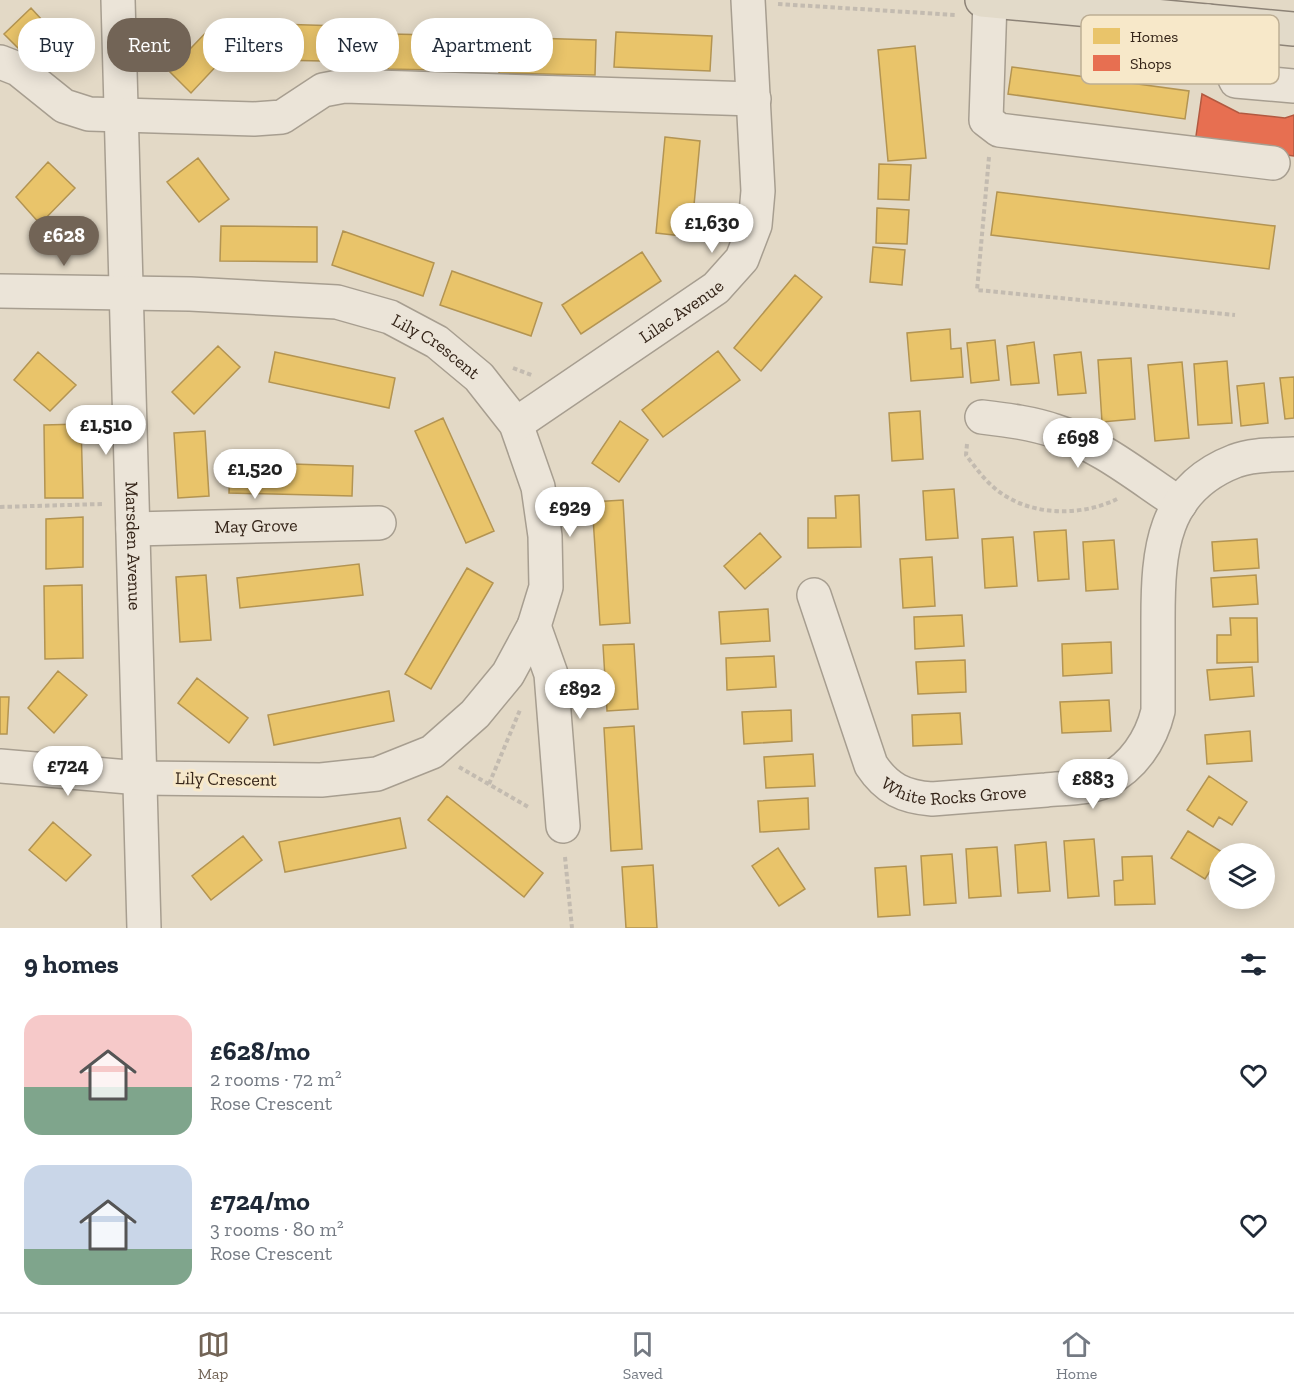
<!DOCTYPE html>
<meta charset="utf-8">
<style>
:root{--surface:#fff;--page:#f2f2f3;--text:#1f2937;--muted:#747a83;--line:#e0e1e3;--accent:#726456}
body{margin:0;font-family:"Zilla Slab",serif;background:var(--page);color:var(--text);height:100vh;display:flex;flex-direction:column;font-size:22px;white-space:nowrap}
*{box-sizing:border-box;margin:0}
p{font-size:20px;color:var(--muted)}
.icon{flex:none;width:33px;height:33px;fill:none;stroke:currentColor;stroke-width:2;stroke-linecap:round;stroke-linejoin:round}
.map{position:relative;height:928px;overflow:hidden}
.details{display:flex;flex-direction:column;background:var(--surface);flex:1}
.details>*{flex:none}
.hud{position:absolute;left:18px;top:18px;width:600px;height:54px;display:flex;gap:12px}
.buttons{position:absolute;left:1209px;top:843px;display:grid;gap:12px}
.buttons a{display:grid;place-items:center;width:66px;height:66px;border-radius:50%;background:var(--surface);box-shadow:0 3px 15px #0003;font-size:30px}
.price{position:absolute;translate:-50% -51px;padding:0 14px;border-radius:21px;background:#fff;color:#222;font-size:20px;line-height:39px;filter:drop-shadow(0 2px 3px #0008)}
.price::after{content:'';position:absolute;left:50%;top:36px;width:18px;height:14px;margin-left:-9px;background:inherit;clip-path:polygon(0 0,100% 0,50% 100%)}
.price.current{background:var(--accent);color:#fff}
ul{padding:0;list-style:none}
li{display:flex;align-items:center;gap:18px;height:150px;padding:0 24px}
li span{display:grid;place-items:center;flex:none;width:168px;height:120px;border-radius:18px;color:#555}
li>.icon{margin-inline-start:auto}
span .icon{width:72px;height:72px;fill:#fffc;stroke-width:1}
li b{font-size:26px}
h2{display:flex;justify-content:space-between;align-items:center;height:72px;padding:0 24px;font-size:26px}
.pill{padding:0 21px;border-radius:24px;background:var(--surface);box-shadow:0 3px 15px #0003;font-size:21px;line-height:54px}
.pill.current{background:var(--accent);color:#fff}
.dock{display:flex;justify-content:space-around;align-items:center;height:84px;border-top:2px solid var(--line);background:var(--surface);font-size:16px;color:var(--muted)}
.dock a{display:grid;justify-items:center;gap:3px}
.dock .current{color:var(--accent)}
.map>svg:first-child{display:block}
.homes{fill:#e9c46a;stroke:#b39452;stroke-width:1.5}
.shops{fill:#e76f51;stroke:#b25940;stroke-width:1.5}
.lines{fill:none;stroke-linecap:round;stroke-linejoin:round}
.minor-casing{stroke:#a79e90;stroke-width:36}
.major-casing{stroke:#8d8377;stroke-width:36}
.path{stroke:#c3bbb0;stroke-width:4;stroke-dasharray:4.5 3;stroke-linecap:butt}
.minor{stroke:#ebe4d8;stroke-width:33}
.major{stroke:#e2dac9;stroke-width:33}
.labels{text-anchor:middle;stroke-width:6;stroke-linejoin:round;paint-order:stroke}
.street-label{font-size:18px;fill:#352519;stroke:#f7e8c9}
.key{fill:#f7e8c9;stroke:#bdae94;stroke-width:1.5}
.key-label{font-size:16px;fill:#352519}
</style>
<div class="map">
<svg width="1294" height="928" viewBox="0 0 1294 928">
<rect width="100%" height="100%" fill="#e3d9c6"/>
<path class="homes" d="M 31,8 L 65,45 L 38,68 L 4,34 Z
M 214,24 L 236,45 L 191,93 L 169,71 Z
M 276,24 L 373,27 L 372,62 L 275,60 Z
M 616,32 L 712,36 L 710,71 L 614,67 Z
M 389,34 L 485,36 L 484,71 L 388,69 Z
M 500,37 L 596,40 L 595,75 L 499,73 Z
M 915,46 L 926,158 L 888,161 L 878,50 Z
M 1012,67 L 1189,91 L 1185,119 L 1008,94 Z
M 665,137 L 700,141 L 691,237 L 656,233 Z
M 198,158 L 229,199 L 199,222 L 167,182 Z
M 48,162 L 75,188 L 40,224 L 16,197 Z
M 879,164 L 911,165 L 909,200 L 878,199 Z
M 997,192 L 1275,226 L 1269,269 L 991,235 Z
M 877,208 L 909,210 L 907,244 L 876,243 Z
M 221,226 L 317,227 L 317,262 L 220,261 Z
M 343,231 L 434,263 L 423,296 L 332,265 Z
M 873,247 L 905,250 L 902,285 L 870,282 Z
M 642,252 L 661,281 L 581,334 L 562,305 Z
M 452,271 L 542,303 L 531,336 L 440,305 Z
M 795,275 L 822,297 L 761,371 L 734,348 Z
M 950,329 L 951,349 L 961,348 L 963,377 L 911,381 L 907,333 Z
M 995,340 L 999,380 L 971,383 L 967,343 Z
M 1034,342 L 1039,383 L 1011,385 L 1007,346 Z
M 218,346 L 240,367 L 194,414 L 172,392 Z
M 718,351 L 740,380 L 663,437 L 642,410 Z
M 38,352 L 76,385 L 50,411 L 14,380 Z
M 275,352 L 395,378 L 389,408 L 269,382 Z
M 1081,352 L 1086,393 L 1058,395 L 1054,355 Z
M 1131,358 L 1135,419 L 1102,422 L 1098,360 Z
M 1227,361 L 1232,423 L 1198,425 L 1194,364 Z
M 1182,362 L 1189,438 L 1155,441 L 1148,365 Z
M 1294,377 L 1294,418 L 1285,419 L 1280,378 Z
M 1264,383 L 1268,423 L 1241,426 L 1237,386 Z
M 920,411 L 923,459 L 892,461 L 889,413 Z
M 443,418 L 494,531 L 466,543 L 415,431 Z
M 620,421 L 648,440 L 619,482 L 592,463 Z
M 81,424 L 83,498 L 45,498 L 44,425 Z
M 205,431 L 209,496 L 178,498 L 174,433 Z
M 230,462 L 353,466 L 352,496 L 229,493 Z
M 954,489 L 958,538 L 926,540 L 923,491 Z
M 859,495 L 861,547 L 808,548 L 808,518 L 836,518 L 835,496 Z
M 623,500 L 630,623 L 600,625 L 592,502 Z
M 83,517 L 83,567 L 46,569 L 46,519 Z
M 1066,530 L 1069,579 L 1038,581 L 1034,532 Z
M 760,533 L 781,557 L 745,589 L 724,566 Z
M 1013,537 L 1017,586 L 985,588 L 982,539 Z
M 1257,539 L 1259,568 L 1214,571 L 1212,542 Z
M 1114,540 L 1118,589 L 1086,591 L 1083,542 Z
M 932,557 L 935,606 L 903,608 L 900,559 Z
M 359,564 L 363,595 L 240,608 L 237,578 Z
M 467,568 L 493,583 L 431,689 L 405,674 Z
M 206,575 L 211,640 L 180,642 L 176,577 Z
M 1256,575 L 1258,604 L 1213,607 L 1211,578 Z
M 82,585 L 83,658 L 45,659 L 44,586 Z
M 768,609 L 770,641 L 721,644 L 719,612 Z
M 962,615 L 964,646 L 915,649 L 914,617 Z
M 1230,618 L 1257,618 L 1258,662 L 1217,663 L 1217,635 L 1231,635 Z
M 1111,642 L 1112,673 L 1063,676 L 1062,644 Z
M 634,644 L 638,709 L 607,711 L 603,645 Z
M 774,656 L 776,687 L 727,690 L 726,658 Z
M 965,660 L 966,692 L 918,694 L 916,662 Z
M 1252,667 L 1254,696 L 1210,700 L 1207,670 Z
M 58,671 L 87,695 L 54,733 L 28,708 Z
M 197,678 L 248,718 L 229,743 L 178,703 Z
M 389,691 L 394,721 L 274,745 L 268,715 Z
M 0,697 L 9,697 L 7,734 L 0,734 Z
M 1109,700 L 1111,731 L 1062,733 L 1060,702 Z
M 791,710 L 792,741 L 744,744 L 742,712 Z
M 960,713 L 962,744 L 913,746 L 912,715 Z
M 634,726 L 642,849 L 611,851 L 604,728 Z
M 1250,731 L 1252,761 L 1207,764 L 1205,735 Z
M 813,754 L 815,786 L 766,788 L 764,757 Z
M 1209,776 L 1247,802 L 1232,825 L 1219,817 L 1213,827 L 1187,810 Z
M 447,796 L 543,873 L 524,897 L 428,820 Z
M 808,798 L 809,829 L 760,832 L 758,801 Z
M 400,818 L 406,848 L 285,872 L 279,842 Z
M 53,822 L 91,855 L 66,881 L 29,850 Z
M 1188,831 L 1222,852 L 1205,879 L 1171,858 Z
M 243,836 L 262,860 L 211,900 L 192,876 Z
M 1094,839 L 1099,896 L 1068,898 L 1064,841 Z
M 1046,842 L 1050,891 L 1018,893 L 1015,845 Z
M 997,847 L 1001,896 L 969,898 L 966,849 Z
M 778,848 L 805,889 L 779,906 L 752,866 Z
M 952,854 L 956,903 L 924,905 L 921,856 Z
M 1152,856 L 1155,904 L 1115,905 L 1114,881 L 1123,880 L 1122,857 Z
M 653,865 L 657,928 L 626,928 L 622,867 Z
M 906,866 L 910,915 L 878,917 L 875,868 Z"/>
<path class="shops" d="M 1202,94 L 1239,113 L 1285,118 L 1294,115 L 1294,156 L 1195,143 Z"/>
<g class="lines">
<defs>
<g id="minor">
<path id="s1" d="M 118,0 L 144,928"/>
<path d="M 990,1 L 986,120 L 999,130 L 1273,163"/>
<path d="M 1208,21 L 1236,81 L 1294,86"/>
<path d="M 0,62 L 18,69 L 64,106 L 89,114 L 254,119 L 282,117 L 323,90 L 344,86 L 754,99"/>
<path id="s2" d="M 0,291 L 190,294 L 337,302 L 390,317 L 437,342 L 479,377 L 516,424 L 538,487 L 545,536 L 546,587 L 534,626 L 508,674 L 475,714 L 432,752 L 377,774 L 321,780 L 140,778 L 0,766"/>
<path d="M 982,417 C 1007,420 1032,423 1055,431 C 1101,445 1140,478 1180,504"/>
<path id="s3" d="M 516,424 L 716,288 L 742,259 L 755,225 L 758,191 L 748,0"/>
<path id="s4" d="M 133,529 L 379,523"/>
<path id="s5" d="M 814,595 L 871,765 C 887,789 904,797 932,799 C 970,796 1008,793 1046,790 C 1064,788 1088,789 1105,781 C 1133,767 1151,740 1158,711 C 1158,680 1158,650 1158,619 C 1158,551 1162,489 1235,461 C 1252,454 1276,455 1294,454"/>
<path d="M 534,626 L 551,674 L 563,826"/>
</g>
<path id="major" d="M 982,0 L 1294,29"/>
</defs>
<use href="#minor" class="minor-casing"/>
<use href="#major" class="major-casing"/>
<path class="path" d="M 778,4 L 956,15
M 989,157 L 977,290 L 1235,315
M 513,368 L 534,376
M 967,444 L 966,455 C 978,471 990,488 1009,498 C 1040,516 1085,515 1117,499
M 0,507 L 102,504
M 459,767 L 530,808
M 489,784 L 520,710
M 565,857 L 572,928"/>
<use href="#minor" class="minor"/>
<use href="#major" class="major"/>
</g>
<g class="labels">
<g class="street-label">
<text dy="6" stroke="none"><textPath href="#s3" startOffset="200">Lilac Avenue</textPath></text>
<text dy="6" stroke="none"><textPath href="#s2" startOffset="447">Lily Crescent</textPath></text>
<text dy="6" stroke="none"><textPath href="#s4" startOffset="123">May Grove</textPath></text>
<text dy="6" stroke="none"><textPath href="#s1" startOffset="546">Marsden Avenue</textPath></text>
<text transform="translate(226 779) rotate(1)" y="6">Lily Crescent</text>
<text dy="6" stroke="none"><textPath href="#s5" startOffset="273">White Rocks Grove</textPath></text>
</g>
</g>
<rect x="1081" y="15" width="198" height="69" rx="9" class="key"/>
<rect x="1093" y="28" width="27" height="16" fill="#e9c46a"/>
<rect x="1093" y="55" width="27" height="16" fill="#e76f51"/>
<g class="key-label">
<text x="1130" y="42">Homes</text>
<text x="1130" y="69">Shops</text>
</g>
</svg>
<div class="buttons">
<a><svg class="icon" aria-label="layers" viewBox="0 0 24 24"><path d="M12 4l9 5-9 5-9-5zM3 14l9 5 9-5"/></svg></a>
</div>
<b class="price" style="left:712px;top:254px">£1,630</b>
<b class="price current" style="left:64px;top:267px">£628</b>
<b class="price" style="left:106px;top:456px">£1,510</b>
<b class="price" style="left:1078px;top:469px">£698</b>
<b class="price" style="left:255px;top:500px">£1,520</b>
<b class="price" style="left:570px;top:538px">£929</b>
<b class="price" style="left:580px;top:720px">£892</b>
<b class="price" style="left:68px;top:797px">£724</b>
<b class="price" style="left:1093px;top:810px">£883</b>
<div class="hud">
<a class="pill">Buy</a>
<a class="pill current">Rent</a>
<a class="pill">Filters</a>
<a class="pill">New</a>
<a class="pill">Apartment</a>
</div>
</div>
<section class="details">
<h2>9 homes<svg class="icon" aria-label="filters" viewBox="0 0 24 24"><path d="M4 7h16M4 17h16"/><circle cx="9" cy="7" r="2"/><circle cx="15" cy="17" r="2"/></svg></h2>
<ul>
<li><span style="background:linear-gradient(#f6c9c9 60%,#7fa58c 0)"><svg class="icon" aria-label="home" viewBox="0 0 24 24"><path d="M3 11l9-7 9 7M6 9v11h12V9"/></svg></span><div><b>£628/mo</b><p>2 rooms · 72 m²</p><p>Rose Crescent</p></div><svg class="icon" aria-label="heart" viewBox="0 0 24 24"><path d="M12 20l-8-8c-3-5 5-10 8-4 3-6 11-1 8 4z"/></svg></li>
<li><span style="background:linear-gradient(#c9d6e8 70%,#7fa58c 0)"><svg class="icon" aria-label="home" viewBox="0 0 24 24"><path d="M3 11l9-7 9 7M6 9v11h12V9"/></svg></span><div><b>£724/mo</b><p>3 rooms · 80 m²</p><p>Rose Crescent</p></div><svg class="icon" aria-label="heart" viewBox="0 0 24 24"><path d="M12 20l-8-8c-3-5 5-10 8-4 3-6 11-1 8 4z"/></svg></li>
</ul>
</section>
<nav class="dock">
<a class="current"><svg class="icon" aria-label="map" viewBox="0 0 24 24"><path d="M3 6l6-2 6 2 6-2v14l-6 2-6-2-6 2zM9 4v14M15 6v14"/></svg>Map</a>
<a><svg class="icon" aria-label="saved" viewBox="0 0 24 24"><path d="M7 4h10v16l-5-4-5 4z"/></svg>Saved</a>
<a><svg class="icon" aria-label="home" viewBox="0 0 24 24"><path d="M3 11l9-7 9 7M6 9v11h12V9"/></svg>Home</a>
</nav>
